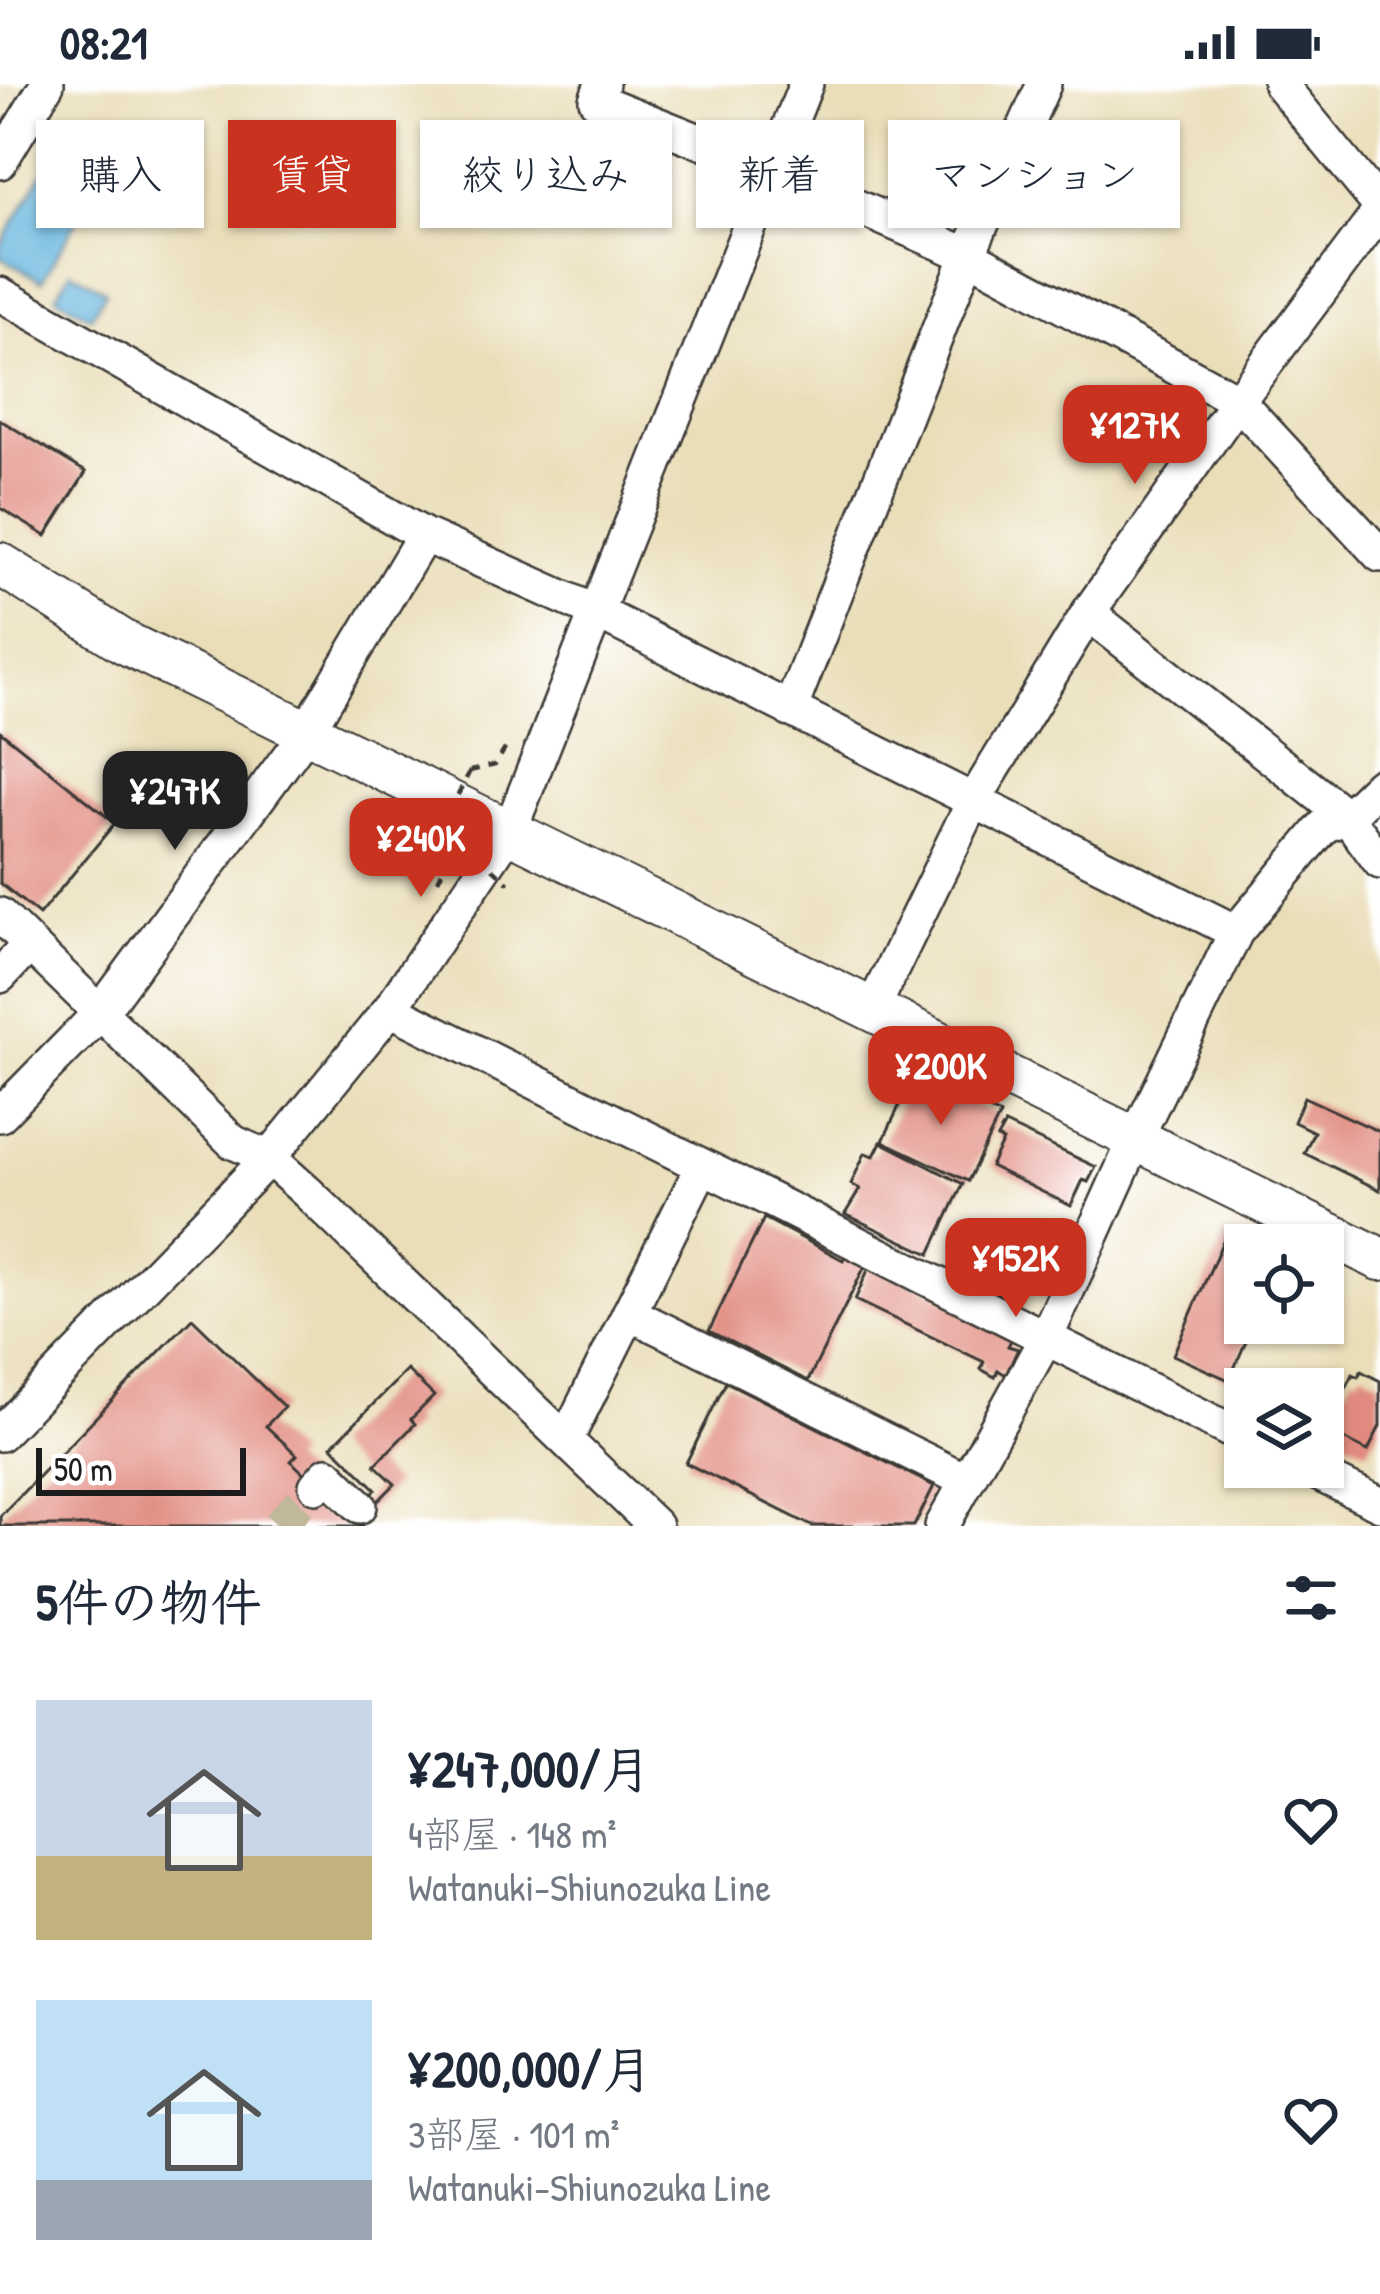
<!DOCTYPE html>
<html lang="ja">
<meta charset="utf-8">
<style>
:root{--surface:#fff;--page:#f2f2f3;--text:#1f2937;--muted:#747a83;--accent:#c8321e}
body{margin:0;font-family:"Patrick Hand","Klee One",sans-serif;background:var(--page);color:var(--text);height:100vh;display:flex;flex-direction:column;font-size:45px;white-space:nowrap}
*{box-sizing:border-box;margin:0}
p{font-size:39px;color:var(--muted)}
.icon{flex:none;width:66px;height:66px;fill:none;stroke:currentColor;stroke-width:2;stroke-linecap:round;stroke-linejoin:round}
.map{position:relative;height:1442px;overflow:hidden}
.side{display:flex;flex-direction:column;background:var(--surface);flex:1}
.side>*{flex:none}
.guide{position:absolute;left:36px;top:36px;width:1308px;height:108px;display:flex;gap:24px}
.tools{position:absolute;left:1224px;top:1140px;display:grid;gap:24px}
.tools a{display:grid;place-items:center;width:120px;height:120px;border-radius:0px;background:var(--surface);box-shadow:0 3px 9px #0004;font-size:60px}
.scale{position:absolute;left:36px;bottom:30px;width:210px;box-sizing:border-box;padding-left:12px;border:6px solid #1c1c1c;border-top:0;font-size:33px;line-height:42px;white-space:nowrap;color:#1c1c1c;-webkit-text-stroke:9px #fff;paint-order:stroke}
.price{position:absolute;translate:-50% -102px;padding:0 27px;border-radius:24px;background:var(--accent);color:#fff;font-size:39px;line-height:78px;filter:drop-shadow(0 3px 6px #0008)}
.price::after{content:'';position:absolute;left:50%;top:72px;width:36px;height:27px;margin-left:-18px;background:inherit;clip-path:polygon(0 0,100% 0,50% 100%)}
.price.selected{background:#222;color:#fff}
ul{padding:0;list-style:none}
li{display:flex;align-items:center;gap:36px;height:300px;padding:0 36px}
li span{display:grid;place-items:center;flex:none;width:336px;height:240px;border-radius:0px;color:#555}
li>.icon{margin-inline-start:auto}
span .icon{width:144px;height:144px;fill:#fffc;stroke-width:1}
li b{font-size:51px}
h2{display:flex;justify-content:space-between;align-items:center;height:144px;padding:0 36px;font-size:51px}
.tag{padding:0 42px;border-radius:0px;background:var(--surface);box-shadow:0 3px 9px #0004;font-size:42px;line-height:108px}
.tag.selected{background:var(--accent);color:#fff}
.status{display:flex;justify-content:space-between;align-items:center;height:84px;padding:0 60px;background:var(--surface);direction:ltr}
.status svg{height:33px;fill:currentColor}
.map>svg:first-child{display:block}
.water{fill:#62b3dd;stroke:#3f687c;stroke-width:3}
.building{fill:#e18b80}
.lines{fill:none;stroke-linecap:round;stroke-linejoin:round}
.minor-tunnel{stroke:#c1b79a;stroke-width:33;stroke-dasharray:33 16;stroke-linecap:butt}
.minor-casing{stroke:#3b3934;stroke-width:38}
.major-casing{stroke:#3b3934;stroke-width:46}
.path{stroke:#3b3934;stroke-width:4.5;stroke-dasharray:9 9;stroke-linecap:butt}
.minor{stroke:#fff;stroke-width:33}
.major{stroke:#fff;stroke-width:42}
.path-bridge{stroke:#3b3934;stroke-width:4.5;stroke-dasharray:9 9;stroke-linecap:butt}
</style>
<div class="status"><b>08:21</b><svg viewBox="0 0 49 12"><path d="M0 12V9h3v3zM5 12V6h3v6zM10 12V3h3v9zM15 12V0h3v12zM26 1h20v11H26zM47 4h2v5h-2z"/></svg></div>
<div class="map">
<svg width="1380" height="1442" viewBox="0 0 1380 1442">
<rect width="100%" height="100%" fill="#fff"/>
<filter id="ink" filterUnits="userSpaceOnUse"><feTurbulence type="fractalNoise" baseFrequency=".00833" numOctaves="2"/><feDisplacementMap in="SourceGraphic" scale="24" xChannelSelector="R" yChannelSelector="G"/><feConvolveMatrix kernelMatrix="1 2 1 2 8 2 1 2 1" color-interpolation-filters="sRGB"/></filter>
<filter id="wash" filterUnits="userSpaceOnUse"><feTurbulence type="fractalNoise" baseFrequency=".004" numOctaves="4" result="noise"/><feDisplacementMap in="SourceGraphic" scale="48" xChannelSelector="R" yChannelSelector="G"/><feGaussianBlur stdDeviation="2.7" result="paint"/><feColorMatrix in="noise" values="0 0 0 0 0 0 0 0 0 0 0 0 0 0 0 0 0 1.4 0 .05"/><feComposite in="paint" operator="in"/></filter>
<g filter="url(#wash)">
<rect width="100%" height="100%" fill="#eadeb9"/>
<path class="water" d="M 48,80 L 94,107 L 42,197 L 0,173 L 0,162 Z
M 71,187 L 106,207 L 91,233 L 56,213 Z"/>
<g id="blocks">
<path class="building" d="M 0,336 L 86,388 L 46,452 L 0,424 Z
M 0,647 L 115,739 L 39,831 L 0,799 Z
M 913,992 L 1000,1031 L 968,1097 L 883,1057 Z
M 1304,1013 L 1380,1048 L 1380,1106 L 1304,1069 L 1314,1048 L 1294,1038 Z
M 1005,1040 L 1096,1083 L 1088,1098 L 1083,1096 L 1071,1122 L 990,1082 L 1003,1057 L 997,1054 Z
M 881,1058 L 963,1100 L 930,1170 L 845,1130 L 860,1105 L 851,1100 L 865,1069 L 874,1072 Z
M 764,1134 L 843,1176 L 847,1167 L 868,1176 L 808,1297 L 709,1247 Z
M 1226,1150 L 1245,1158 L 1245,1239 L 1254,1239 L 1229,1296 L 1173,1271 Z
M 871,1179 L 1015,1248 L 1008,1262 L 1018,1265 L 1006,1291 L 998,1286 L 995,1293 L 981,1285 L 984,1278 L 855,1216 Z
M 192,1234 L 284,1323 L 266,1342 L 297,1371 L 291,1377 L 349,1433 L 376,1405 L 332,1362 L 407,1286 L 434,1312 L 411,1335 L 415,1340 L 375,1381 L 395,1400 L 358,1437 L 363,1442 L 0,1442 L 0,1432 Z
M 1361,1287 L 1380,1297 L 1380,1342 L 1368,1367 L 1325,1346 L 1353,1290 L 1358,1293 Z
M 726,1298 L 934,1402 L 914,1442 L 812,1442 L 686,1379 Z"/>
</g>
</g>
<g filter="url(#ink)">
<use href="#blocks" fill-opacity="0" stroke="#3b3934" stroke-width="3"/>
<g class="lines">
<path class="minor-tunnel" d="M 278,1442 L 316,1402"/>
<defs>
<path id="minor" d="M 602,0 L 596,16 L 772,86 L 968,171 L 1238,317 L 1380,471
M 1280,0 L 1380,122
M 0,78 L 47,0
M 0,210 L 424,451 L 596,528 L 1236,848
M 1088,529 L 1347,733 L 1380,778
M 790,626 L 968,171 L 1044,0
M 0,831 L 233,1058 L 269,1074 L 307,1108 L 655,1442
M 0,892 L 30,860
M 390,925 L 1245,1354
M 872,926 L 973,718 L 1088,529 L 1238,317 L 1380,127
M 0,1031 L 100,929 L 306,649 L 424,451
M 629,1229 L 967,1397
M 0,1350 L 269,1074 L 390,925 L 510,746 L 806,0
M 566,1356 L 702,1083
M 1304,1383 L 1380,1420
M 316,1402 L 327,1390 L 360,1422
M 942,1442 L 1045,1256 L 1136,1054 L 1236,848 L 1324,742 L 1347,733 L 1380,701"/>
<path id="major" d="M 0,480 L 124,558 L 1380,1175"/>
</defs>
<use href="#minor" class="minor-casing"/>
<use href="#major" class="major-casing"/>
<path class="path" d="M 470,687 L 495,681 L 508,660
M 438,796 L 447,777 L 445,755"/>
<use href="#minor" class="minor"/>
<use href="#major" class="major"/>
<path class="path-bridge" d="M 470,687 L 443,740 L 509,799"/>
</g>
</g>
</svg>
<div class="tools">
<a><svg class="icon" aria-label="locate" viewBox="0 0 24 24"><circle cx="12" cy="12" r="6"/><path d="M12 2v4M12 18v4M2 12h4M18 12h4"/></svg></a>
<a><svg class="icon" aria-label="layers" viewBox="0 0 24 24"><path d="M12 4l9 5-9 5-9-5zM3 14l9 5 9-5"/></svg></a>
</div>
<div class="scale">50 m</div>
<b class="price" style="left:1135px;top:403px">¥127K</b>
<b class="price selected" style="left:175px;top:769px">¥247K</b>
<b class="price" style="left:421px;top:816px">¥240K</b>
<b class="price" style="left:941px;top:1044px">¥200K</b>
<b class="price" style="left:1016px;top:1236px">¥152K</b>
<div class="guide">
<a class="tag">購入</a>
<a class="tag selected">賃貸</a>
<a class="tag">絞り込み</a>
<a class="tag">新着</a>
<a class="tag">マンション</a>
</div>
</div>
<section class="side">
<h2>5件の物件<svg class="icon" aria-label="filters" viewBox="0 0 24 24"><path d="M4 7h16M4 17h16"/><circle cx="9" cy="7" r="2"/><circle cx="15" cy="17" r="2"/></svg></h2>
<ul>
<li><span style="background:linear-gradient(#c9d6e8 65%,#c2b280 0)"><svg class="icon" aria-label="home" viewBox="0 0 24 24"><path d="M3 11l9-7 9 7M6 9v11h12V9"/></svg></span><div><b>¥247,000/月</b><p>4部屋 · 148 m²</p><p>Watanuki-Shiunozuka Line</p></div><svg class="icon" aria-label="heart" viewBox="0 0 24 24"><path d="M12 20l-8-8c-3-5 5-10 8-4 3-6 11-1 8 4z"/></svg></li>
<li><span style="background:linear-gradient(#bfe0f5 75%,#9aa5b1 0)"><svg class="icon" aria-label="home" viewBox="0 0 24 24"><path d="M3 11l9-7 9 7M6 9v11h12V9"/></svg></span><div><b>¥200,000/月</b><p>3部屋 · 101 m²</p><p>Watanuki-Shiunozuka Line</p></div><svg class="icon" aria-label="heart" viewBox="0 0 24 24"><path d="M12 20l-8-8c-3-5 5-10 8-4 3-6 11-1 8 4z"/></svg></li>
</ul>
</section>
